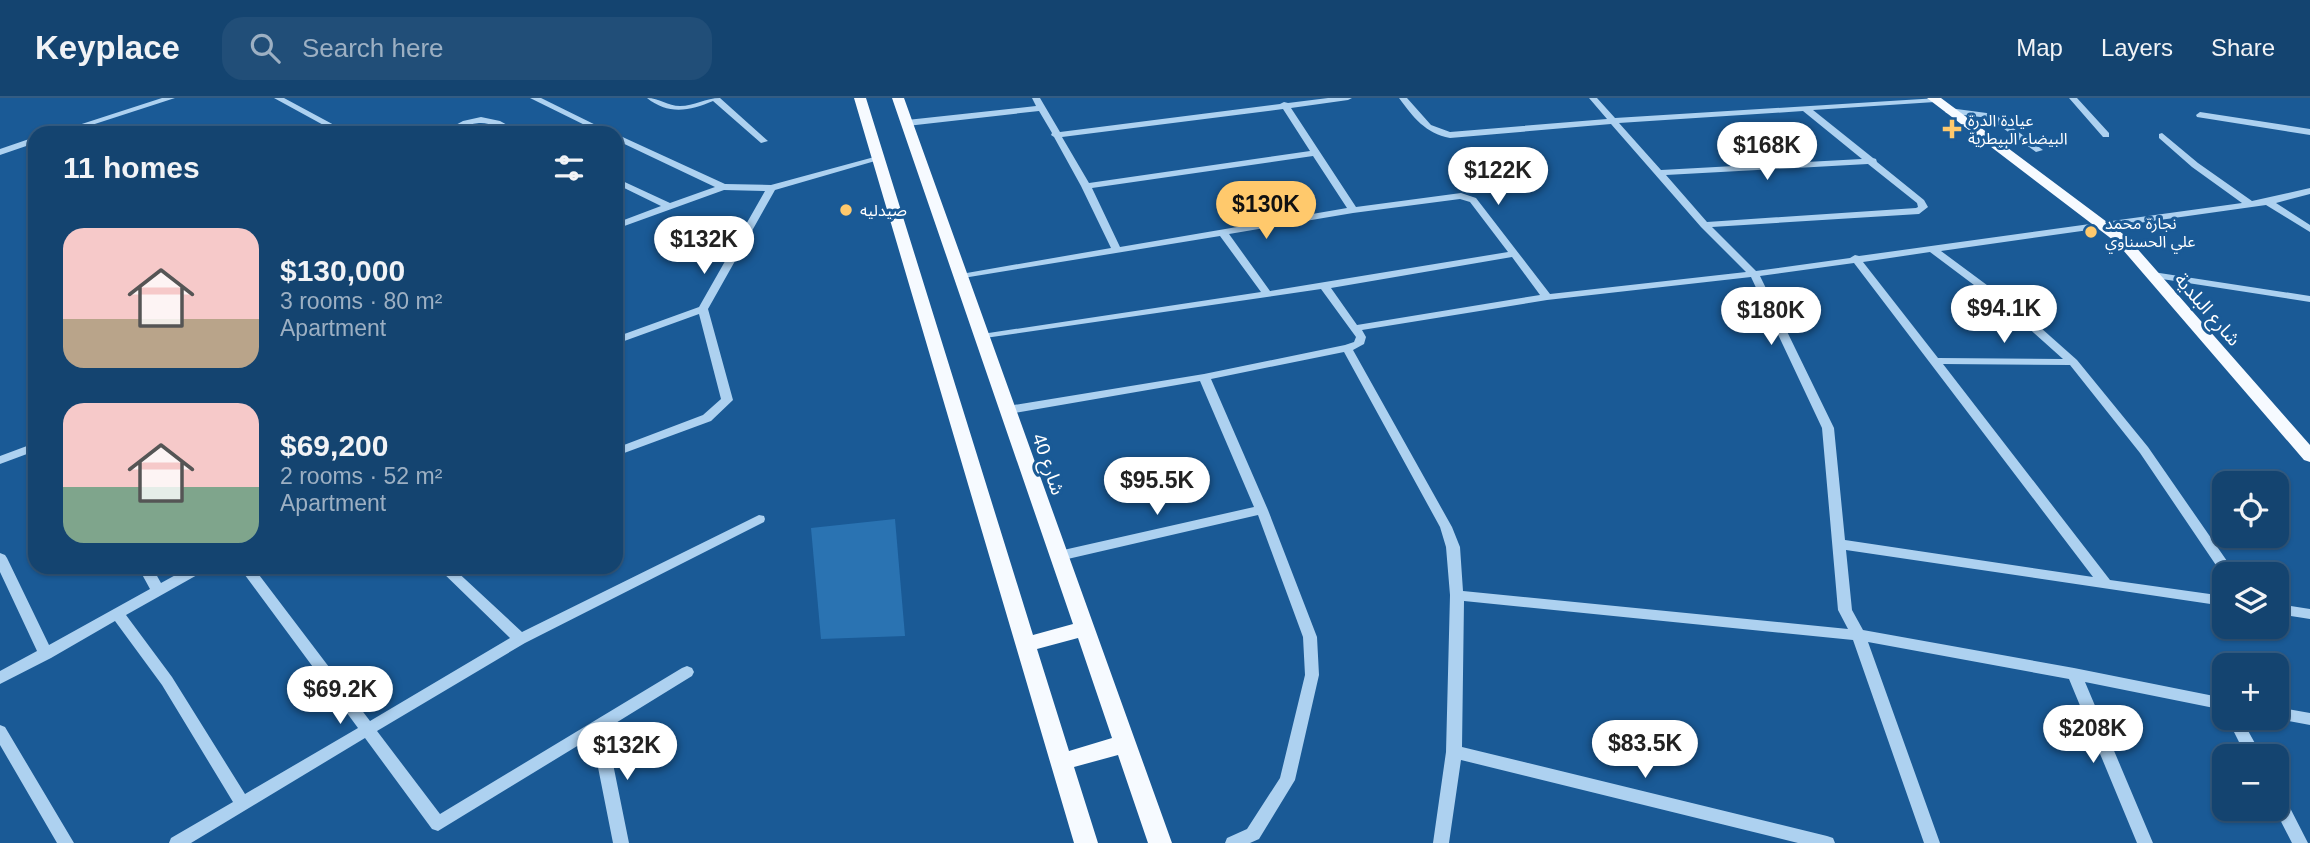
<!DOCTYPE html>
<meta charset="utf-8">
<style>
:root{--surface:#144470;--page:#214e78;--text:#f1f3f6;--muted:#9db0c3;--line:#335c83;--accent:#ffc96c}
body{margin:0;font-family:Helvetica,"Noto Sans Arabic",sans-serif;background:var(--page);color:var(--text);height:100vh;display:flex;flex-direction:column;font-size:26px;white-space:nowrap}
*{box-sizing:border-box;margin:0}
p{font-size:23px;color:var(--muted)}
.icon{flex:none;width:38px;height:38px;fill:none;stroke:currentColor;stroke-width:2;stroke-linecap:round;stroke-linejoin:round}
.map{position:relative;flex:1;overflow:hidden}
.sheet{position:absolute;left:28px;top:28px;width:595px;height:448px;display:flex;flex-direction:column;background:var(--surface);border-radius:21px;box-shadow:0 2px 5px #0004,0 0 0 2px var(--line)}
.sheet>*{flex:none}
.fabs{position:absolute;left:2212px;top:373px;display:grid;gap:14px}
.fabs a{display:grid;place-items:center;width:77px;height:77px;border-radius:14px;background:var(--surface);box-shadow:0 2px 5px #0004,0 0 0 2px var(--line);font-size:35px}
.price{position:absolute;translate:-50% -60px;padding:0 16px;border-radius:24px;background:#fff;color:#222;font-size:23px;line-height:46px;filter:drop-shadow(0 2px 4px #0008)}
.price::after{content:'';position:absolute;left:50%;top:42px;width:21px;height:16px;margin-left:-10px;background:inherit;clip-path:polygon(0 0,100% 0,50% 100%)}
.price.selected{background:var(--accent);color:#111}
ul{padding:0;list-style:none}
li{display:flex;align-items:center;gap:21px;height:175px;padding:0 35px}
li span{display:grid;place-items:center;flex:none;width:196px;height:140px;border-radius:21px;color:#555}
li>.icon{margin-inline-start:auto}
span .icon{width:84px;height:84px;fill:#fffc;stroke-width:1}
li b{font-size:30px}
h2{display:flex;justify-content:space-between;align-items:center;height:84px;padding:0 35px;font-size:30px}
header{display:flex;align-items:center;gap:42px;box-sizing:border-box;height:98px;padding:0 35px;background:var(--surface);border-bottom:2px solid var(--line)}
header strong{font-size:33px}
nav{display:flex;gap:38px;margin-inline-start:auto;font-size:24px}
.search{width:490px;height:63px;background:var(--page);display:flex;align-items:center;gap:18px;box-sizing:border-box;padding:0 24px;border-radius:21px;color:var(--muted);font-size:26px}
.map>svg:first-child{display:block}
.green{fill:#2a73b2}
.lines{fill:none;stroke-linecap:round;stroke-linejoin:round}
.minor{fill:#add1f0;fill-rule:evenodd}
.major{fill:#f6faff;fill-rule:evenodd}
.poi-dot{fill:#ffc96c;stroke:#1a5a96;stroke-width:2.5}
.labels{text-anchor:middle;stroke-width:6;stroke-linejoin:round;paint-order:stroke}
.far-poi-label{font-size:16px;fill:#fff;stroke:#1a5a96;text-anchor:start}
.street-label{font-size:19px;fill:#fff;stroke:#1a5a96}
</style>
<header>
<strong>Keyplace</strong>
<div class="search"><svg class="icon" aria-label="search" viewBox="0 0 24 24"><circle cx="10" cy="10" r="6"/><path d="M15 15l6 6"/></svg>Search here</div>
<nav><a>Map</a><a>Layers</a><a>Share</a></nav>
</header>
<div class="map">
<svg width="2310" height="745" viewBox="0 0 2310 745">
<rect width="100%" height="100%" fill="#1a5a96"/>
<path class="green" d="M 895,421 L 905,538 L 821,541 L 811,430 Z"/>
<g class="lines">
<path class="minor" d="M 162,0 L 175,0 L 67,35 L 54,35 Z
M 274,0 L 284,0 L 349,35 L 338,35 Z
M 530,0 L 541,0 L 612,35 L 601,35 Z
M 647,0 C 659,0 668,8 680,8 C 694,8 706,0 720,0 L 768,43 L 761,45 L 713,3 C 690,13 668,17 647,0 Z
M 1032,0 L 1040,0 L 1060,34 L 1280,6 L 1284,4 L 1288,5 L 1328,0 L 1352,0 L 1348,2 L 1291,10 L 1356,109 L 1461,95 L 1476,100 L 1550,196 L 1746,174 L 1701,129 L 1611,26 L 1450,40 C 1425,35 1414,20 1399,0 L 1407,0 L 1431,27 L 1450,34 L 1607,21 L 1589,0 L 1597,0 L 1615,20 L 1938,0 L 1938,4 L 1935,4 L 1813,12 L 1873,60 L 1876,61 L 1877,64 L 1924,102 L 1928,109 L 1919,116 L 1712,129 L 1756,173 L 1850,160 L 1855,157 L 1859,158 L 2242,105 L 2192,69 L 2159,40 L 2159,36 L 2162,35 L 2198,65 L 2252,103 L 2310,90 L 2310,96 L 2276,105 L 2310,127 L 2310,134 L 2266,107 L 1941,153 L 2022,213 L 2077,262 L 2148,349 L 2236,476 L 2224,476 L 2224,479 L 2140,355 L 2070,267 L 1943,266 L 2110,482 L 2224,498 L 2224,508 L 1846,452 L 1852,512 L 1863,532 L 2074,570 L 2224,600 L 2224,612 L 2085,584 L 2153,745 L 2137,745 L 2069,581 L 1868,544 L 1940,745 L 1924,745 L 1853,542 L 1464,503 L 1462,649 L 1827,738 L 1833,740 L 1835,745 L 1798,745 L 1461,662 L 1449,745 L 1433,745 L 1446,654 L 1450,497 L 1446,449 L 1440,429 L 1344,254 L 1211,281 L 1268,412 L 1317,539 L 1319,577 L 1295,682 L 1259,741 L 1250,745 L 1225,745 L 1227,740 L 1247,731 L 1280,680 L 1305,577 L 1303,539 L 1258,417 L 1059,463 L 1054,461 L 1052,458 L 1054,455 L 1059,453 L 1254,409 L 1200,283 L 1008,316 L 1002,312 L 1008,308 L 1204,276 L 1345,247 L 1354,244 L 1356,239 L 1321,191 L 978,241 L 977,239 L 982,236 L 1261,194 L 1220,138 L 957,181 L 956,179 L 961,176 L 1111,150 L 1081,88 L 1054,39 L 1051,37 L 1052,35 L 1039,13 L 907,28 L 903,25 L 907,22 L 1036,8 ZM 1283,11 L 1310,53 L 1089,85 L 1062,39 ZM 1803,13 L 1862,61 L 1661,72 L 1619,25 ZM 1313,58 L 1347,110 L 1120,149 L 1092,90 ZM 1868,66 L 1917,105 L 1918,109 L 1916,110 L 1707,124 L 1666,77 ZM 1460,101 L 1470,104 L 1508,154 L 1270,193 L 1229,136 L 1353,115 ZM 1930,154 L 2014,217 L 2063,261 L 1938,260 L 1863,164 ZM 1512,159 L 1540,197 L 1357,227 L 1331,190 ZM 1854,165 L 2093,479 L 1845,442 L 1834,330 L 1760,178 ZM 1751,179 L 1822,330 L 1838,512 L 1848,531 L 1463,493 L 1460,449 L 1452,429 L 1353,252 L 1364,246 L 1366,239 L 1362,232 L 1547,202 Z
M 2069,0 L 2077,0 L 2109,35 L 2109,39 L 2103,39 Z
M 1949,10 L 1994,16 L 2043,52 L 2036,54 L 1989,20 L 1946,15 L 1945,13 Z
M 2200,14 L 2310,31 L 2310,37 L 2197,19 L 2196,17 Z
M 481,19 L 500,23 L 522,35 C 505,35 494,24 479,25 C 464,26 456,35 441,35 L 463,23 Z
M 616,36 L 725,86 L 771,87 L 878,58 L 882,61 L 775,92 L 708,211 L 733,302 L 711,323 L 616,358 L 616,350 L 703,317 L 721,301 L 699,216 L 616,246 L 616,239 L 699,209 L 765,93 L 724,92 L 616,131 L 616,125 L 661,108 L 616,86 L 616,80 L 670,105 L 715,89 L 616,42 Z
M 35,39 L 35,45 L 0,57 L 0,51 Z
M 2153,174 L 2310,198 L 2310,204 L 2149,179 L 2148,177 Z
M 35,345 L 35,353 L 0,366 L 0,358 Z
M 759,417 L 764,418 L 765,421 L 764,424 L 525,545 L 377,633 L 440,716 L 682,570 L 687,568 L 692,570 L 694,574 L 692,578 L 606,631 L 629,745 L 613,745 L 592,639 L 438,733 L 432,731 L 365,640 L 191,745 L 169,745 L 171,740 L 233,704 L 162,587 L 115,523 L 51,560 L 0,586 L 0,573 L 37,553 L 0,474 L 0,455 L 5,457 L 7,460 L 49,547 L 150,491 L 138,469 L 152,469 L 161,485 L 190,469 L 208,469 L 206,472 L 126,517 L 172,579 L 245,696 L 358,630 L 239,469 L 253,469 L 370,623 L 510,540 L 437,469 L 452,469 L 522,534 Z
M 2277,506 L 2310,511 L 2310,521 L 2277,516 Z
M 2277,609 L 2310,615 L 2310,627 L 2272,620 L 2277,620 Z
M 2227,620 L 2241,620 L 2262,658 L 2246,658 Z
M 0,627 L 5,629 L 74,745 L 57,745 L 0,647 Z
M 2277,694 L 2283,696 L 2308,745 L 2292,745 L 2274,710 L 2277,710 Z"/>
<path class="major" d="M 854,0 L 866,0 L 1033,537 L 1073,526 L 892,0 L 904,0 L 1172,745 L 1148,745 L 1118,657 L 1074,669 L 1098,745 L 1074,745 ZM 1078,540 L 1112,640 L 1069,653 L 1037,551 Z
M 1927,0 L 1941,0 L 2127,139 L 2310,347 L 2310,364 L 2304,362 L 2117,145 Z"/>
</g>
<g class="poi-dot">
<path d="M1948.5 20.5h7v7h7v7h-7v7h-7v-7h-7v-7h7z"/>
<circle cx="846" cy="112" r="7"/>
<circle cx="2091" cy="134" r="7"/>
</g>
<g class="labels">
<g class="far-poi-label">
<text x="1968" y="28">عيادة الدرة<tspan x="1968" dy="18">البيضاء البيطرية</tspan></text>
<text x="860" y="118">صيدليه</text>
<text x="2105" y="131">نجارة محمد<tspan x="2105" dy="18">علي الحسناوي</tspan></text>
</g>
<g class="street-label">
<text transform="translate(2208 211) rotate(49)" y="7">شارع البلدية</text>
<text transform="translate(1049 366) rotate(71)" y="7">شارع 40</text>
</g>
</g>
</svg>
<div class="fabs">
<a><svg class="icon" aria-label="locate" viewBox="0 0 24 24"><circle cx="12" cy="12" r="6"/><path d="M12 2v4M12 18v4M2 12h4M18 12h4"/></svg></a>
<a><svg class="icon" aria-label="layers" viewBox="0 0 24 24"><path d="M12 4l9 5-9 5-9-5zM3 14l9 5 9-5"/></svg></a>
<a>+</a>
<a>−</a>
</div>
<b class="price" style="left:1767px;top:84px">$168K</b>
<b class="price" style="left:1498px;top:109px">$122K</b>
<b class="price selected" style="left:1266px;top:143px">$130K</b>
<b class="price" style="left:704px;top:178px">$132K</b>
<b class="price" style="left:2004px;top:247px">$94.1K</b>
<b class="price" style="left:1771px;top:249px">$180K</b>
<b class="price" style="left:1157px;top:419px">$95.5K</b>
<b class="price" style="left:340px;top:628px">$69.2K</b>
<b class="price" style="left:2093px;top:667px">$208K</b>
<b class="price" style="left:1645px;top:682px">$83.5K</b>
<b class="price" style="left:627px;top:684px">$132K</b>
<section class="sheet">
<h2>11 homes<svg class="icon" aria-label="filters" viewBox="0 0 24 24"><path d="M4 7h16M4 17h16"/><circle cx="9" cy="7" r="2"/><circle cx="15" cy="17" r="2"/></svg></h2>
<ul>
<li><span style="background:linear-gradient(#f6c9c9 65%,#b9a48a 0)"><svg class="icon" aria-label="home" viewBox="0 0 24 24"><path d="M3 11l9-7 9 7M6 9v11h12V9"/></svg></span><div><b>$130,000</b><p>3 rooms · 80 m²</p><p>Apartment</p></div></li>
<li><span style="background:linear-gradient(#f6c9c9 60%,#7fa58c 0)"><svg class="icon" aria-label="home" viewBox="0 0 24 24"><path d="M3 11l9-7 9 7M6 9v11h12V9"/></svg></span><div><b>$69,200</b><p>2 rooms · 52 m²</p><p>Apartment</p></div></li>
</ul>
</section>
</div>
